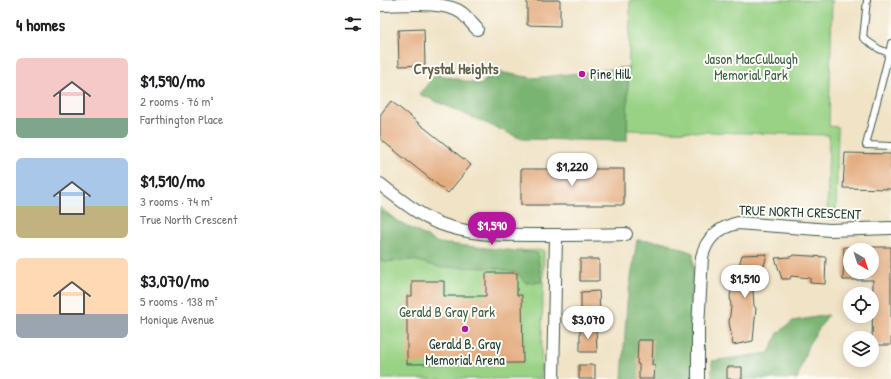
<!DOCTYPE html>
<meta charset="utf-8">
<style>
:root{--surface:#fff;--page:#f2f2f2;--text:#202124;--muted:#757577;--accent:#b5179e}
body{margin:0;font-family:"Patrick Hand",sans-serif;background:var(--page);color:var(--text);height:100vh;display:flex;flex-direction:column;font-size:15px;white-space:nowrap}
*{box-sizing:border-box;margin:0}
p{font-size:13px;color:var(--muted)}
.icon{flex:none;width:22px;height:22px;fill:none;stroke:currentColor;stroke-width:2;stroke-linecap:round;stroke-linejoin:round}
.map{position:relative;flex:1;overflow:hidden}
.drawer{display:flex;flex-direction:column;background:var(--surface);width:380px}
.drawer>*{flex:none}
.needle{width:26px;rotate:141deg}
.fabs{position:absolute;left:463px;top:243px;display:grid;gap:8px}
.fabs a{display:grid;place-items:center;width:36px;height:36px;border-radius:50%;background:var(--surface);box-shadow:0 2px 10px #0003;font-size:20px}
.price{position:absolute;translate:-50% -34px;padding:0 9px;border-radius:14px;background:#fff;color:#222;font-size:13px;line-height:26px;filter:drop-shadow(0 1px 2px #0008)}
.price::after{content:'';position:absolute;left:50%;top:24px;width:12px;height:9px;margin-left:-6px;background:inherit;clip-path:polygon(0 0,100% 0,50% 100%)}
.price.selected{background:var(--accent);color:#fff}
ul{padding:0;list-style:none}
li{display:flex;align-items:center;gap:12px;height:100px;padding:0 16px}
li span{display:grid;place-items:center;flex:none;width:112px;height:80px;border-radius:6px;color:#555}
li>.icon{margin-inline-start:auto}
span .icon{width:48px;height:48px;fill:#fffc;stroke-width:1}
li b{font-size:17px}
h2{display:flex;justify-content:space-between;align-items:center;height:48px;padding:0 16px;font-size:17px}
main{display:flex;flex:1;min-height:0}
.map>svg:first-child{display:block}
.green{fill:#99d285;stroke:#5c885c}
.forest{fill:#7ab472;stroke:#4c7853}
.building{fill:#e4ad81;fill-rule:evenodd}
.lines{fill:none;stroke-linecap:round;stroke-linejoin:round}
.lane-casing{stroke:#3e564a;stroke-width:8}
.street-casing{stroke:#3e564a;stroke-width:14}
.lane{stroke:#fff;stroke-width:6}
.street{stroke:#fff;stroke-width:12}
.poi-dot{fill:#b5179e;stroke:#fdfcf7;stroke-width:1.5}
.labels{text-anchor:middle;stroke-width:4;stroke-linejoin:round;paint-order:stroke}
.park-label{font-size:14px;fill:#3e6248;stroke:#fdfcf7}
.poi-label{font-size:14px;fill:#1f3d34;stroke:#fdfcf7;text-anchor:start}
.street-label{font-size:14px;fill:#1f3d34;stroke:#fdfcf7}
.neighbourhood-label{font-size:15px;font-weight:bold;fill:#64644f;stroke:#fdfcf7}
</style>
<main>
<section class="drawer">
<h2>4 homes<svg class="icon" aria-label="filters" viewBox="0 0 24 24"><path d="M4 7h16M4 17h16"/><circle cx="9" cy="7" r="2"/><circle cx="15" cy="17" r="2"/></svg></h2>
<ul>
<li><span style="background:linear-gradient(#f6c9c9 75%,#7fa58c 0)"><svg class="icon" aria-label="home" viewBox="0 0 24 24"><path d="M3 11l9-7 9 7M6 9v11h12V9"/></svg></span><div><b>$1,590/mo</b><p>2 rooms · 76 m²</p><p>Farthington Place</p></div></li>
<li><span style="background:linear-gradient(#a9c7e8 60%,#c2b280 0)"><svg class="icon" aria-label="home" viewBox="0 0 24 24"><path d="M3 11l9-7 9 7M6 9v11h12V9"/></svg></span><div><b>$1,510/mo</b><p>3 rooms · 74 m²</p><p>True North Crescent</p></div></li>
<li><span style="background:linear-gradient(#ffd9b3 70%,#9aa5b1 0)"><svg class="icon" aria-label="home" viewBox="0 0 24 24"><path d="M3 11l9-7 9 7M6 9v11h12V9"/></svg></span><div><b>$3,070/mo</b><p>5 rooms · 138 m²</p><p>Monique Avenue</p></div></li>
</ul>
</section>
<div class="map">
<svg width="511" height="379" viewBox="0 0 511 379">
<rect width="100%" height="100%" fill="#fdfcf7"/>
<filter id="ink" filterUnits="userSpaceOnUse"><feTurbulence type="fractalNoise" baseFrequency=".025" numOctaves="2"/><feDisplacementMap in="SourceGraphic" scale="8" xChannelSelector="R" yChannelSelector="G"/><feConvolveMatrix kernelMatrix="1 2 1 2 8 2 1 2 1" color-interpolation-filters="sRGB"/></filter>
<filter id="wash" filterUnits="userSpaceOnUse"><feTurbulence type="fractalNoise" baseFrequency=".012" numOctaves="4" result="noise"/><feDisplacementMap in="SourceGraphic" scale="16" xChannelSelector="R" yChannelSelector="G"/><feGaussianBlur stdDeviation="0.9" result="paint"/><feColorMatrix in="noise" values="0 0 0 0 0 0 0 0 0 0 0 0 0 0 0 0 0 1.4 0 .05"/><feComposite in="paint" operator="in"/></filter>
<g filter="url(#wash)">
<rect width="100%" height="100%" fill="#f0e3c6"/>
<path class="green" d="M 250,0 L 452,0 L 449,126 L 458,127 L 456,219 L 447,218 L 449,135 L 247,130 Z
M 0,207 L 23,226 L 48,240 L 61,244 L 131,251 L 164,250 L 161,379 L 0,379 Z"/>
<path class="forest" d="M 248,67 L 247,141 L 142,139 L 39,94 L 56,74 L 101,85 L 113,71 L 153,78 L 189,74 Z
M 0,211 L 58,243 L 157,253 L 162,282 L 146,283 L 137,273 L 114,268 L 59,267 L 33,260 L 5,262 L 0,260 Z
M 257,240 L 285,242 L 313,253 L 318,379 L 242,379 L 247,303 Z
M 448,315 L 428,345 L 417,379 L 332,379 L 332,361 L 389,353 L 398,333 L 413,321 Z"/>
<g id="blocks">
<path class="building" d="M 147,0 L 180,0 L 180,26 L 147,25 Z
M 44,29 L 45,65 L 19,66 L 18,30 Z
M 11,101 L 91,165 L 68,193 L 0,139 L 0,115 Z
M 465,153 L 511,154 L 511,189 L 463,188 Z
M 141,169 L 244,169 L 244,205 L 141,205 Z
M 464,247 L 511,247 L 511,345 L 492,345 L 493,280 L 463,280 ZM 470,250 L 492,250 L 492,272 L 470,272 Z
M 387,254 L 384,266 L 379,266 L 379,275 L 376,280 L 375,287 L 373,291 L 374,306 L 376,308 L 373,341 L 353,345 L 349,322 L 351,307 L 350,295 L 362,255 Z
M 414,255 L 446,257 L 445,284 L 430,283 L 430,278 L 411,276 L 410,279 L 402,279 L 395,258 L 410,257 Z
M 200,259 L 219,259 L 219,281 L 200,281 Z
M 106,273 L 137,273 L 137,295 L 142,295 L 143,363 L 27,364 L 27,296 L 32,296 L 32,281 L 64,281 L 64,296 L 106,296 Z
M 219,291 L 220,316 L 201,316 L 201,292 Z
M 216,328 L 217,352 L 200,352 L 200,329 Z
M 258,340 L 273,340 L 272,365 L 275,365 L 274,379 L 259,379 L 259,364 L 257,364 Z
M 199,365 L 215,365 L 215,379 L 199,379 Z
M 347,367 L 362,367 L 362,379 L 347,379 Z"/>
</g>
</g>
<g filter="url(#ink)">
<use href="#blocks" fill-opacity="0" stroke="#3e564a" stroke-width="1"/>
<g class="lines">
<defs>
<path id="lane" d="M 487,0 L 483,38 L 499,49 L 511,54
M 511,43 L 509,54 L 486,145 L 511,146"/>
<path id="street" d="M 0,5 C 22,5 64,0 82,13 C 87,17 92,24 97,29
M 0,184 C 16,197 39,215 58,223 C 89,235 119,235 151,235 C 183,235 214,235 246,234
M 173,379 L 176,235
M 318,379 L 318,327 L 322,257 C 326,238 340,227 358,223 L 450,230 L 511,228"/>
</defs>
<use href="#lane" class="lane-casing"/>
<use href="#street" class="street-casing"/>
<use href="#lane" class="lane"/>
<use href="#street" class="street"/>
</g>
</g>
<g class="poi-dot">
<circle cx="202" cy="74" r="4"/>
<circle cx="85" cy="329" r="4"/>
</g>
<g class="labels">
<g class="park-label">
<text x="371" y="64">Jason MacCullough<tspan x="371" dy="16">Memorial Park</tspan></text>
<text x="67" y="317">Gerald B Gray Park</text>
</g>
<g class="poi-label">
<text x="210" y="79">Pine Hill</text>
<text x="85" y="349" text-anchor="middle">Gerald B. Gray<tspan x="85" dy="16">Memorial Arena</tspan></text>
</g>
<g class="street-label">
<text transform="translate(420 212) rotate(2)" y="5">TRUE NORTH CRESCENT</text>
</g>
<g class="neighbourhood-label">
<text x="76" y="74">Crystal Heights</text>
</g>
</g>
</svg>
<div class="fabs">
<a><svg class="needle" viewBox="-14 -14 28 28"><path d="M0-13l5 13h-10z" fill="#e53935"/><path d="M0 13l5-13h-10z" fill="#757577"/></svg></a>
<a><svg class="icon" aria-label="locate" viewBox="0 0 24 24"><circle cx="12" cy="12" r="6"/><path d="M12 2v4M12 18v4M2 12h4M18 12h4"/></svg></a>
<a><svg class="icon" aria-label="layers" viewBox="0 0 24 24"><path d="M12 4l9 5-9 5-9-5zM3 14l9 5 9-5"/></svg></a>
</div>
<b class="price" style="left:192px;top:187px">$1,220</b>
<b class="price selected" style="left:112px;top:246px">$1,590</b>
<b class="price" style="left:365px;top:299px">$1,510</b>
<b class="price" style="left:208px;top:340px">$3,070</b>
</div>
</main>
